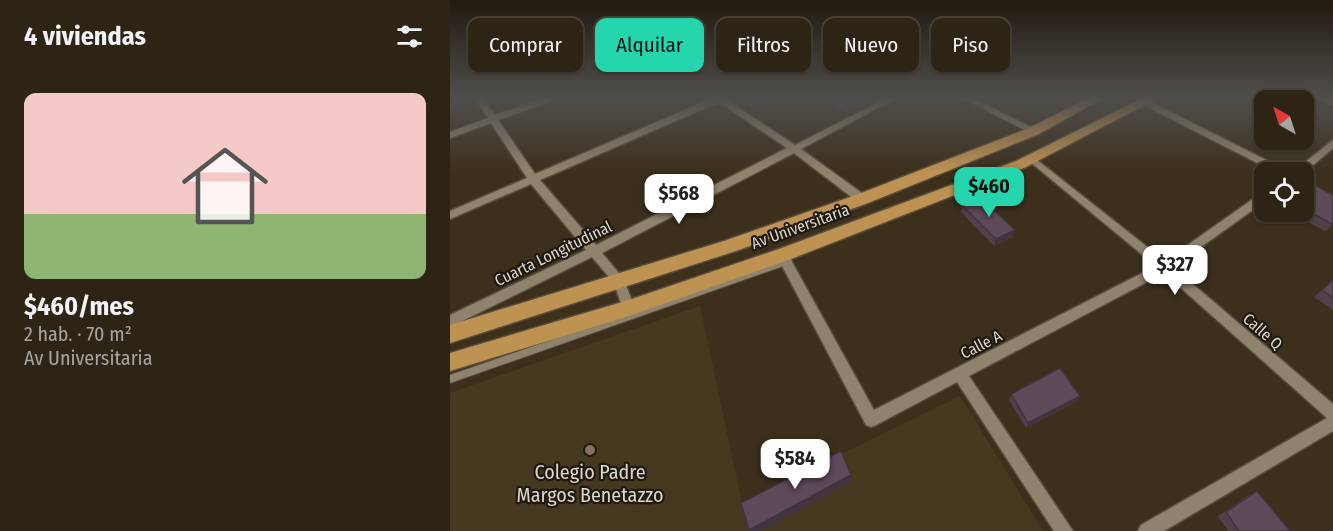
<!DOCTYPE html>
<html lang="es">
<meta charset="utf-8">
<style>
:root{--surface:#2d2416;--page:#393023;--text:#f1f3f6;--muted:#a7a4a1;--line:#484135;--accent:#25d5ae}
body{margin:0;font-family:"Fira Sans Condensed",sans-serif;background:var(--page);color:var(--text);height:100vh;display:flex;flex-direction:column;font-size:22px;white-space:nowrap}
*{box-sizing:border-box;margin:0}
p{font-size:20px;color:var(--muted)}
.icon{flex:none;width:33px;height:33px;fill:none;stroke:currentColor;stroke-width:2;stroke-linecap:round;stroke-linejoin:round}
.map{position:relative;flex:1;overflow:hidden}
.details{display:flex;flex-direction:column;background:var(--surface);width:450px}
.details>*{flex:none}
.top-card{position:absolute;left:18px;top:18px;width:570px;height:54px;display:flex;gap:12px}
.needle{width:39px;rotate:321deg}
.controls{position:absolute;left:804px;top:90px;display:grid;gap:12px}
.controls a{display:grid;place-items:center;width:60px;height:60px;border-radius:12px;background:var(--surface);box-shadow:0 2px 4px #0004,0 0 0 2px var(--line);font-size:30px}
.price{position:absolute;translate:-50% -51px;padding:0 14px;border-radius:12px;background:#fff;color:#222;font-size:20px;line-height:39px;filter:drop-shadow(0 2px 3px #0008)}
.price::after{content:'';position:absolute;left:50%;top:36px;width:18px;height:14px;margin-left:-9px;background:inherit;clip-path:polygon(0 0,100% 0,50% 100%)}
.price.current{background:var(--accent);color:#111}
ul{padding:0;list-style:none}
li{display:grid;align-content:center;gap:12px;height:318px;padding:0 24px}
li span{display:grid;place-items:center;height:186px;border-radius:12px;color:#555}
li>.icon{margin-inline-start:auto}
span .icon{width:108px;height:108px;fill:#fffc;stroke-width:1}
li b{font-size:26px}
h2{display:flex;justify-content:space-between;align-items:center;height:72px;padding:0 24px;font-size:26px}
.chip{padding:0 21px;border-radius:12px;background:var(--surface);box-shadow:0 2px 4px #0004,0 0 0 2px var(--line);font-size:21px;line-height:54px}
.chip.current{background:var(--accent);color:#111}
main{display:flex;flex:1;min-height:0}
.map>svg:first-child{display:block}
.built{fill:#473820}
.lines{fill:none;stroke-linecap:round;stroke-linejoin:round}
.lane-casing{stroke:#574d3d;stroke-width:2}
.street-casing{stroke:#574d3d;stroke-width:3}
.highway-casing{stroke:#574d3d;stroke-width:3}
.lane{fill:#90836e;fill-rule:evenodd}
.street{fill:#90836e;fill-rule:evenodd}
.highway{fill:#be9250;fill-rule:evenodd}
.wall{fill:#51404c}
.shaded-wall{fill:#42343e}
.building{fill:#5e4a58;stroke:#42343e;stroke-width:1.5}
.education-dot{fill:#8d6e63;stroke:#1e1911;stroke-width:2}
.labels{text-anchor:middle;stroke-width:4.5;stroke-linejoin:round;paint-order:stroke}
.street-label{font-size:16px;fill:#ded7cb;stroke:#1e1911}
.near-poi-label{font-size:20px;fill:#ded7cb;stroke:#1e1911}
</style>
<main>
<section class="details">
<h2>4 viviendas<svg class="icon" aria-label="filters" viewBox="0 0 24 24"><path d="M4 7h16M4 17h16"/><circle cx="9" cy="7" r="2"/><circle cx="15" cy="17" r="2"/></svg></h2>
<ul>
<li><span style="background:linear-gradient(#f6c9c9 65%,#8fb573 0)"><svg class="icon" aria-label="home" viewBox="0 0 24 24"><path d="M3 11l9-7 9 7M6 9v11h12V9"/></svg></span><div><b>$460/mes</b><p>2 hab. · 70 m²</p><p>Av Universitaria</p></div></li>
</ul>
</section>
<div class="map">
<svg width="883" height="531" viewBox="0 0 883 531">
<rect width="100%" height="100%" fill="#3c301d"/>
<path class="built" d="M 250,306 L 292,503 L 510,396 L 593,531 L 0,531 L 0,393 Z"/>
<g class="lines">
<defs>
<path id="lane" d="M 336,259 L 339,260 L 340,262 L 339,264 L 0,383 L 0,375 Z"/>
<path id="street" d="M 25,98 L 33,98 L 45,115 L 94,98 L 105,98 L 104,100 L 48,120 L 85,174 L 263,98 L 274,98 L 345,145 L 437,98 L 447,98 L 351,149 L 416,196 L 417,199 L 416,202 L 408,202 L 344,153 L 152,253 L 173,278 L 185,308 L 184,312 L 179,313 L 174,312 L 164,283 L 142,257 L 0,327 L 0,315 L 136,250 L 81,184 L 0,219 L 0,211 L 77,178 L 41,123 L 0,138 L 0,132 L 38,118 ZM 269,102 L 337,148 L 146,245 L 90,180 Z
M 512,98 L 522,98 L 589,131 L 584,134 L 581,133 Z
M 866,98 L 877,98 L 883,100 L 883,106 Z
M 695,99 L 836,170 L 837,172 L 825,172 L 692,104 L 691,102 Z
M 883,140 L 883,148 L 854,173 L 843,172 Z
M 582,156 L 715,261 L 810,194 L 814,194 L 814,202 L 723,267 L 883,404 L 883,431 L 714,531 L 688,531 L 691,525 L 877,418 L 714,273 L 519,376 L 623,531 L 604,531 L 507,382 L 426,425 L 421,427 L 416,425 L 330,262 L 331,251 L 339,251 L 342,262 L 424,410 L 706,266 L 579,161 L 577,159 Z"/>
<path id="highway" d="M 638,98 L 653,98 L 589,134 L 418,203 L 286,251 L 0,343 L 0,325 L 274,241 L 406,195 L 579,128 Z
M 693,98 L 708,98 L 576,167 L 341,259 L 179,316 L 0,371 L 0,353 L 179,300 L 329,249 L 566,161 Z"/>
</defs>
<use href="#lane" class="lane-casing"/>
<use href="#street" class="street-casing"/>
<use href="#highway" class="highway-casing"/>
<use href="#lane" class="lane"/>
<use href="#street" class="street"/>
<use href="#highway" class="highway"/>
</g>
<path class="wall" d="M 290,98 L 326,98 L 302,107 Z
M 377,98 L 407,98 L 410,100 L 411,107 L 397,113 L 377,100 Z
M 854,179 L 883,195 L 883,225 L 875,231 L 839,212 L 854,212 Z
M 512,205 L 563,237 L 544,246 L 511,212 Z
M 883,280 L 883,310 L 864,297 Z
M 561,394 L 626,402 L 576,428 L 559,400 Z
M 807,491 L 840,531 L 778,531 L 768,516 L 799,495 Z"/>
<path class="shaded-wall" d="M 308,98 L 326,98 L 302,107 L 301,101 Z
M 410,100 L 411,107 L 397,113 L 396,106 Z
M 565,230 L 563,237 L 544,246 L 546,239 Z
M 630,396 L 626,402 L 576,428 L 578,423 Z
M 401,475 L 403,481 L 311,531 L 300,531 L 299,530 Z"/>
<path class="building" d="M 297,98 L 308,98 L 301,101 Z
M 384,98 L 407,98 L 410,100 L 396,106 Z
M 854,179 L 883,195 L 883,224 L 882,224 L 854,209 Z
M 531,198 L 565,230 L 546,239 L 512,205 Z
M 883,280 L 883,298 L 872,290 Z
M 610,368 L 630,396 L 578,423 L 561,394 Z
M 391,451 L 401,475 L 299,530 L 291,503 Z
M 807,491 L 840,531 L 789,531 L 776,512 Z"/>
<linearGradient id="sky" x2="0" y2="1"><stop stop-color="#211a10"/><stop offset="0.57" stop-color="#504e4c"/><stop offset="1" stop-color="#504e4c" stop-opacity="0"/></linearGradient>
<rect width="883" height="172" fill="url(#sky)"/>
<circle class="education-dot" cx="140" cy="450" r="6"/>
<g class="labels">
<g class="street-label">
<text transform="translate(350 226) rotate(-20)" y="6">Av Universitaria</text>
<text transform="translate(103 253) rotate(-26)" y="6">Cuarta Longitudinal</text>
<text transform="translate(813 331) rotate(41)" y="6">Calle Q</text>
<text transform="translate(531 344) rotate(-27)" y="6">Calle A</text>
</g>
<g class="near-poi-label">
<text x="140" y="479">Colegio Padre<tspan x="140" dy="23">Margos Benetazzo</tspan></text>
</g>
</g>
</svg>
<div class="controls">
<a><svg class="needle" viewBox="-14 -14 28 28"><path d="M0-13l5 13h-10z" fill="#e53935"/><path d="M0 13l5-13h-10z" fill="#a7a4a1"/></svg></a>
<a><svg class="icon" aria-label="locate" viewBox="0 0 24 24"><circle cx="12" cy="12" r="6"/><path d="M12 2v4M12 18v4M2 12h4M18 12h4"/></svg></a>
</div>
<b class="price current" style="left:539px;top:218px">$460</b>
<b class="price" style="left:229px;top:225px">$568</b>
<b class="price" style="left:725px;top:296px">$327</b>
<b class="price" style="left:345px;top:490px">$584</b>
<div class="top-card">
<a class="chip">Comprar</a>
<a class="chip current">Alquilar</a>
<a class="chip">Filtros</a>
<a class="chip">Nuevo</a>
<a class="chip">Piso</a>
</div>
</div>
</main>
